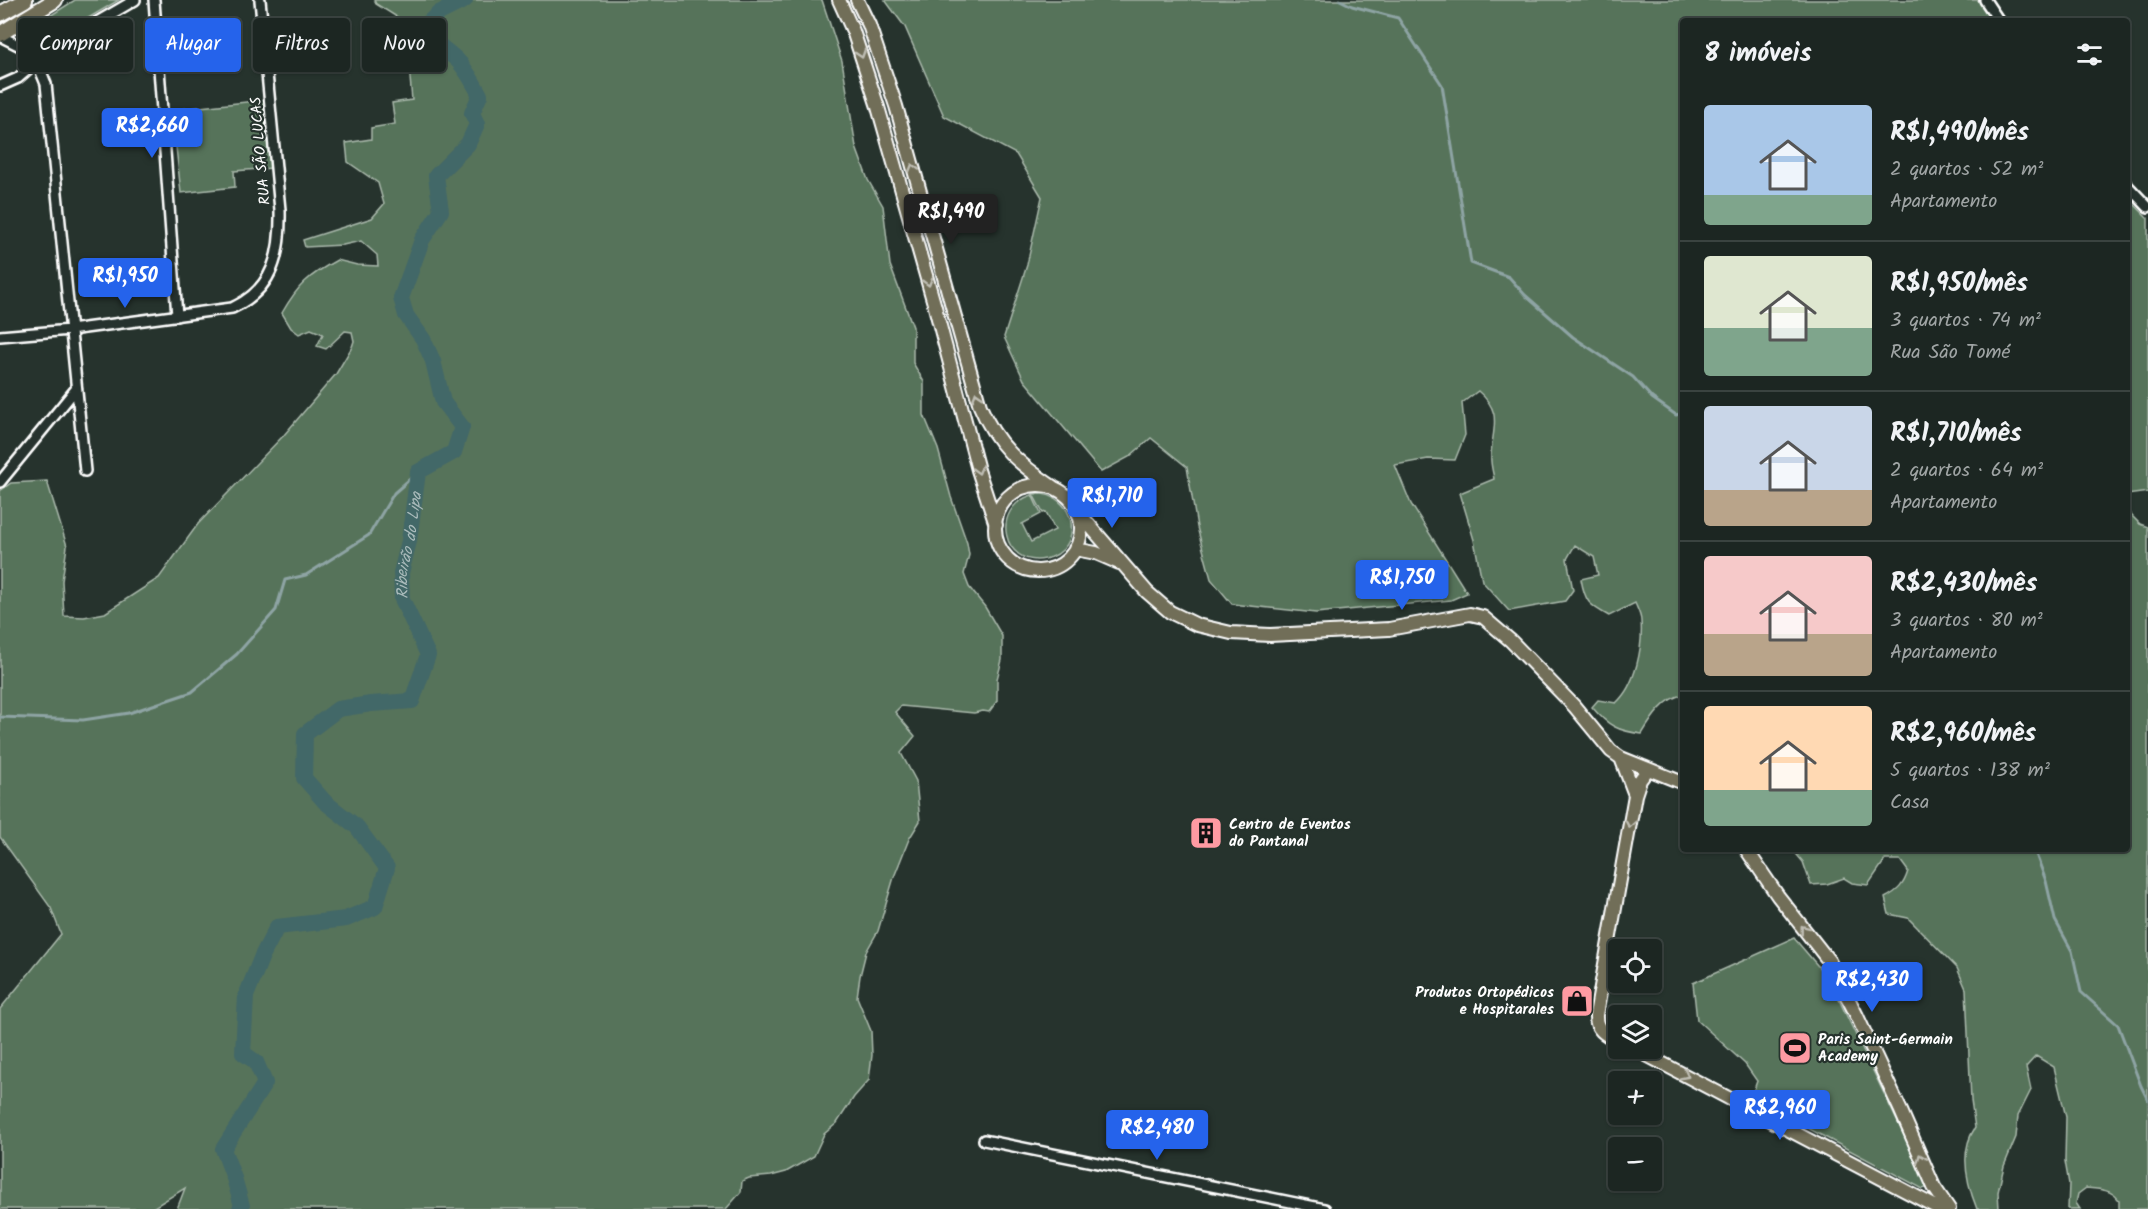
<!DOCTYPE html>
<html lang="pt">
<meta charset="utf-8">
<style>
:root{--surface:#1c2622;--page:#252e2a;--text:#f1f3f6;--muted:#a0a5a5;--line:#3a4340;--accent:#2563eb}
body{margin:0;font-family:Kalam,sans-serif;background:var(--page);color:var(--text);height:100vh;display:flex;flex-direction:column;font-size:22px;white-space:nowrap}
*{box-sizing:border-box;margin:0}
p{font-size:20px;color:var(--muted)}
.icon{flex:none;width:33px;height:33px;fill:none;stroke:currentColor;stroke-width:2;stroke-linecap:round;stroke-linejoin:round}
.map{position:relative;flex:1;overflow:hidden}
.details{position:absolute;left:1680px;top:18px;width:450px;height:834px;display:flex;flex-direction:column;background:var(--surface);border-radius:6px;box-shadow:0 2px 4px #0004,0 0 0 2px var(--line)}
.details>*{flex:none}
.banner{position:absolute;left:18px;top:18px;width:570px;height:54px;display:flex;gap:12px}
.buttons{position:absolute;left:1608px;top:939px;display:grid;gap:12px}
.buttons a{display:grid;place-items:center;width:54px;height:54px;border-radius:6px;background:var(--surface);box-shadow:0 2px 4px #0004,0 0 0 2px var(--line);font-size:30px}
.price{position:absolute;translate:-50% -51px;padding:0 14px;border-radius:6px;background:var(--accent);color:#fff;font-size:20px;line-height:39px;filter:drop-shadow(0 2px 3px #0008)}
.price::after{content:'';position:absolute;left:50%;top:36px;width:18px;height:14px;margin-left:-9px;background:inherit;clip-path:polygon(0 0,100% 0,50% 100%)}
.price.on{background:#222;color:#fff}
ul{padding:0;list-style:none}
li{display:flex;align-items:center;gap:18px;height:150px;padding:0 24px}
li+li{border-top:2px solid var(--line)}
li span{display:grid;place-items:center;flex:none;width:168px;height:120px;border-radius:6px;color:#555}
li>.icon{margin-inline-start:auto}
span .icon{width:72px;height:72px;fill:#fffc;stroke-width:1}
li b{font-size:26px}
h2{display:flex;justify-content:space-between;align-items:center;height:72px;padding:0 24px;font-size:26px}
.chip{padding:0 21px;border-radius:6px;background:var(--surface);box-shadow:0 2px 4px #0004,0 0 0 2px var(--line);font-size:21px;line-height:54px}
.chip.on{background:var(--accent);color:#fff}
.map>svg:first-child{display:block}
.green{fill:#56735a;stroke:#aab9ac;stroke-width:1.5}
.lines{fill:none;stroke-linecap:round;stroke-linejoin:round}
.stream{stroke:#8ea4a4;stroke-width:3}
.river{stroke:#436768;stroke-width:16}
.minor-casing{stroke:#fff;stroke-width:14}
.major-casing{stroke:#fff;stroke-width:16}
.highway-casing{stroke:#fff;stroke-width:18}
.minor{stroke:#26332d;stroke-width:9}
.major{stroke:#716e59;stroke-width:12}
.highway{stroke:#716e59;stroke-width:14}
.oneway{stroke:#bfbeb4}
.labels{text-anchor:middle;stroke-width:4.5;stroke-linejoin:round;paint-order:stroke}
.street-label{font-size:15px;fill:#fff;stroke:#26332d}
.poi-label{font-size:15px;font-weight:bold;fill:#fff;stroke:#26332d;text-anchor:start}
.water-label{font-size:16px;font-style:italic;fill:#abb;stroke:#26332d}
</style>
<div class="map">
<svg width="2148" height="1209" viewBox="0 0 2148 1209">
<rect width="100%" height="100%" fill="#26332d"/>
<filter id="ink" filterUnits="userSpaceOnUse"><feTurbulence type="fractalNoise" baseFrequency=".0167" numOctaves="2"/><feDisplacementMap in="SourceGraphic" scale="12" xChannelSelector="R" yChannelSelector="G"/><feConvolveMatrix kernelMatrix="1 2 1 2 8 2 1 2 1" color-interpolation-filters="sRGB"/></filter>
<g filter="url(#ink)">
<path class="green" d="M 75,0 L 119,0 L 51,40 L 44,40 L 34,26 Z
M 374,0 L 822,0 L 842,61 L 856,147 L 868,180 L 883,206 L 890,265 L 913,327 L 913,363 L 924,382 L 924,415 L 938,449 L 951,497 L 967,543 L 969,555 L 964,574 L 969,587 L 985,607 L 1002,636 L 1002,660 L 997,679 L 997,701 L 989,712 L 983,711 L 974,713 L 901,706 L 895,712 L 915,736 L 901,753 L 916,781 L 920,821 L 909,839 L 894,877 L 878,931 L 866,952 L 860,976 L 857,997 L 871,1031 L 872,1055 L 869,1080 L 854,1097 L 837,1123 L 824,1134 L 814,1156 L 786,1172 L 771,1176 L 749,1178 L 742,1181 L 741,1192 L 726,1209 L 177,1209 L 185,1188 L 151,1209 L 0,1209 L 0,1009 L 61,934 L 51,908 L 0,837 L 0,491 L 11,483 L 47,481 L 67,546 L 62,581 L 64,616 L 84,617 L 105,613 L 159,578 L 198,524 L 284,435 L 336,374 L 352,347 L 354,341 L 352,332 L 345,331 L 326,349 L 317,346 L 323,334 L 311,329 L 299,334 L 291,328 L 282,313 C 298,285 308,276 337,260 L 357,265 L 378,266 L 377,255 L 361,241 L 343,245 L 305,247 L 303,240 L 372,218 L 384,204 L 378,183 L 348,162 L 346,143 L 371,139 L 371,128 L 395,124 L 392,103 L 412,100 L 405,22 L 376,4 Z
M 885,0 L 1981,0 L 1987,9 L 1986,21 L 1683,21 L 1683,695 C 1665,697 1651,719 1642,734 C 1618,731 1608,726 1592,707 L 1598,700 L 1616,703 C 1636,685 1643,647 1641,621 C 1641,615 1637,608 1635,603 L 1609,616 C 1589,605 1585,602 1581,579 L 1598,575 L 1594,557 L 1575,545 L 1567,559 L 1573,590 L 1565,601 L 1509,611 L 1482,581 L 1474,540 L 1460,493 L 1494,479 C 1493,472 1490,463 1491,456 C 1492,428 1504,413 1478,391 L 1462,403 L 1465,435 L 1455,460 L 1428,459 L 1395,465 L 1411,504 L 1467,593 L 1451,600 L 1316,613 L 1232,604 L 1211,579 L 1197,527 L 1187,467 L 1151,438 L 1129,457 L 1101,472 L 1024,380 L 1004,337 L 1027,265 L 1042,197 L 1016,154 L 944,116 L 905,27 Z
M 266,100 L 272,168 L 234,171 L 235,187 L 181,193 L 172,110 Z
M 2127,197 L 2148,218 L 2148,492 L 2127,495 Z
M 1033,494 C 1077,490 1086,551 1045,559 C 1003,568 989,508 1032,495 L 1041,514 L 1022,524 L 1031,542 L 1055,530 L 1046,512 L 1043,513 Z
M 2127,511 L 2140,524 L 2148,527 L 2148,1209 L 2119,1209 L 2119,1200 C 2111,1189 2099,1189 2086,1188 L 2078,1194 L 2076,1203 L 2080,1209 L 2068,1209 L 2069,1184 L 2065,1161 L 2066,1117 L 2054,1067 L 2036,1056 L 2026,1067 L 2031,1090 L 2018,1116 L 2016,1137 L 2004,1166 L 1998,1192 L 1999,1209 L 1977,1209 C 1967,1184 1959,1151 1975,1128 L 1971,1100 L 1966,989 L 1957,968 L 1908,918 L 1889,914 L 1885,898 C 1898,891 1904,885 1908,871 L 1900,860 L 1885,860 L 1868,885 L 1852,883 L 1844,878 L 1827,884 L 1811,885 L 1803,862 L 1792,849 L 2127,849 Z
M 1794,938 L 1829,979 L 1924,1177 L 1926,1188 L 1923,1189 L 1751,1098 L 1757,1081 L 1745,1064 L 1697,1020 L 1693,983 Z"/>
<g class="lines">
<path class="stream" d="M 1340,0 L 1352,6 L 1398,18 L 1442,85 L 1471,263 L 1509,277 L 1525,295 L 1573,337 L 1633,377 L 1652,398 L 1676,415 L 1683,413
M 0,717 L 83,720 L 129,713 L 192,692 L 237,654 L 276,610 L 285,580 L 306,575 L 369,535 L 394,493 L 418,472
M 2034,849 L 2046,881 L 2055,920 L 2072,951 L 2081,992 L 2118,1025 L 2141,1086 L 2148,1100"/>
<path class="river" id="s1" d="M 240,1209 L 242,1206 L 234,1178 L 223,1149 L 265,1083 L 256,1062 L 243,1053 L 246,996 L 262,956 L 277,927 L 346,919 L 375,907 L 387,868 L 357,827 L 325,802 L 304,778 L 305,734 L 338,709 L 371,704 L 412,701 L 428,655 L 402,599 L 401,573 L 409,541 L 418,472 L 454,452 L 462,427 L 443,402 L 433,361 L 423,339 L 406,315 L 401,298 L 422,240 L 441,211 L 436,176 L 468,144 L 477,124 L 472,113 L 480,95 C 474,84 466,68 456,59 C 442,46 432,44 428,23 L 439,13 L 465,0"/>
<defs>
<path id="minor" d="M 154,0 L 177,316
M 1985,0 L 1999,21
M 21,22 L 46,84 L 85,471
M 0,36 L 32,52
M 0,86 L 18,78 L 51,49 L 135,0
M 2127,185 L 2148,207
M 0,336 L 70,330 L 232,308 C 274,289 281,253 280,210 L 260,0
M 0,482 L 76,389
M 984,1140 L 1325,1209"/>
<path id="major" d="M 839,0 L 853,31 L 878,107 L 935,307 L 978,470 L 996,525
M 857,0 L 869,25 L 896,106 L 980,406 C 996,445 1019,464 1053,487
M995 528a43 43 0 1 1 86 0a43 43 0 1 1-86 0Z
M 1078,512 L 1147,592 L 1170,612 L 1197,625 L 1231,633 L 1270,635 L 1389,629 L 1470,614 L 1483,617 L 1511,641 L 1574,706 L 1611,751 L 1621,758 L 1683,783
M 1075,549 L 1096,553 L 1119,563
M 1621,758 L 1635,795
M 1746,849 L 1778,896 L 1829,961 L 1857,1016 L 1901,1111 L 1934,1187 L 1949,1209
M 1618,1041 C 1606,1035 1595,1030 1596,1015 L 1635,795 L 1640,780 L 1648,769
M 1633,1048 L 1940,1209"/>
<path id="highway" d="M 0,14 L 25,0
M 0,34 L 55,0"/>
</defs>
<use href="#minor" class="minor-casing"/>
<use href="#major" class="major-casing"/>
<use href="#highway" class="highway-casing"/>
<use href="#minor" class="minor"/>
<use href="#major" class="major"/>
<use href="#highway" class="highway"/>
</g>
<defs><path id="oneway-chevron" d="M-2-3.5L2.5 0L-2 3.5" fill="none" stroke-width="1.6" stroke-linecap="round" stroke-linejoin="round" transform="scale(1.5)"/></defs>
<g class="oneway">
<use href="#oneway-chevron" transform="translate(861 54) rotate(72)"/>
<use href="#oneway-chevron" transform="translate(913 168) rotate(-106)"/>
<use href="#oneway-chevron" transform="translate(928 282) rotate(74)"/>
<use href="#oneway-chevron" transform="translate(977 396) rotate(-107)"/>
<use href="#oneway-chevron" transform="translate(978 470) rotate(74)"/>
<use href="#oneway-chevron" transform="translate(1630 824) rotate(99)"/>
<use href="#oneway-chevron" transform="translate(1804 929) rotate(-128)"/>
<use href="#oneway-chevron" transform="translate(1685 1075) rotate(27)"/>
<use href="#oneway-chevron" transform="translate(1921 1158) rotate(-113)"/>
</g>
</g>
<defs>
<symbol id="building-square" viewBox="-11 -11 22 22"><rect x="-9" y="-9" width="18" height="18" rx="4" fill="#ff9aa2" stroke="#26332d"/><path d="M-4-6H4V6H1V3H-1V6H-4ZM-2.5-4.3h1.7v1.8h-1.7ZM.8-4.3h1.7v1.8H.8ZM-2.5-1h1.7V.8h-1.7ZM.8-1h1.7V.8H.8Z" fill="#111"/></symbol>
<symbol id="shop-square" viewBox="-11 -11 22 22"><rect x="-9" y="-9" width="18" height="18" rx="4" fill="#ff9aa2" stroke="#26332d"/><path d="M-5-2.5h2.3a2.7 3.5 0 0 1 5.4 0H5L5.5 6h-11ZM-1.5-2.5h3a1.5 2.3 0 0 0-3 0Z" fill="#111"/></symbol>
<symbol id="stadium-square" viewBox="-11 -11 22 22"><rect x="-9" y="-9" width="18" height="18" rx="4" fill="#ff9aa2" stroke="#26332d"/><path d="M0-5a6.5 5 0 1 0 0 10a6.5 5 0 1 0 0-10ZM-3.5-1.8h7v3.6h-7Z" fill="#111"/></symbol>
</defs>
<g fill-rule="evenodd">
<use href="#building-square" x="1187" y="814" width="38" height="38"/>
<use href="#shop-square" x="1558" y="982" width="38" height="38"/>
<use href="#stadium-square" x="1776" y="1029" width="38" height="38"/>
</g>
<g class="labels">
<g class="street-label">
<text transform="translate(260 151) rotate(-95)" y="5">RUA SÃO LUCAS</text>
</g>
<g class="poi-label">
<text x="1229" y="829">Centro de Eventos<tspan x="1229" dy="17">do Pantanal</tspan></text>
<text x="1554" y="997" text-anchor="end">Produtos Ortopédicos<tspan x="1554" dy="17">e Hospitarales</tspan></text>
<text x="1818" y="1044">Paris Saint-Germain<tspan x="1818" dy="17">Academy</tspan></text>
</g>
<g class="water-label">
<text dy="6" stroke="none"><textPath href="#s1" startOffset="903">Ribeirão do Lipa</textPath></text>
</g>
</g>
</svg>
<div class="buttons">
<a><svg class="icon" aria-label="locate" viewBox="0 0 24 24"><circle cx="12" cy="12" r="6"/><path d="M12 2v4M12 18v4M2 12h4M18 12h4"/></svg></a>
<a><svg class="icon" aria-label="layers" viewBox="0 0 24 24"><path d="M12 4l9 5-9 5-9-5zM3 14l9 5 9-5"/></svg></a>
<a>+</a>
<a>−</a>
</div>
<b class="price" style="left:152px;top:159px">R$2,660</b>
<b class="price on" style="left:951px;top:245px">R$1,490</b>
<b class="price" style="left:125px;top:309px">R$1,950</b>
<b class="price" style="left:1112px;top:529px">R$1,710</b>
<b class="price" style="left:1402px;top:611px">R$1,750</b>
<b class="price" style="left:1872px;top:1013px">R$2,430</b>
<b class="price" style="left:1780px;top:1141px">R$2,960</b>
<b class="price" style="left:1157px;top:1161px">R$2,480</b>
<div class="banner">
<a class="chip">Comprar</a>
<a class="chip on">Alugar</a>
<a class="chip">Filtros</a>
<a class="chip">Novo</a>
</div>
<section class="details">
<h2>8 imóveis<svg class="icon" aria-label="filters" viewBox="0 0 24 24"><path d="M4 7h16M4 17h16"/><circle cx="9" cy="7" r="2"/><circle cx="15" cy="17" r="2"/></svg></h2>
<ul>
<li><span style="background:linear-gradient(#a9c7e8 75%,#7fa58c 0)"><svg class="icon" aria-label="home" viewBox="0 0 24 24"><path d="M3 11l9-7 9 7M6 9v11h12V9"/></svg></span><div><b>R$1,490/mês</b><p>2 quartos · 52 m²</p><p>Apartamento</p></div></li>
<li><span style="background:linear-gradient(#dfe7d0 60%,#7fa58c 0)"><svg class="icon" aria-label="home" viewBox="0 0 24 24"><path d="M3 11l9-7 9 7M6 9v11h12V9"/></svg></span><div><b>R$1,950/mês</b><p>3 quartos · 74 m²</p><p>Rua São Tomé</p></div></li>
<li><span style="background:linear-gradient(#c9d6e8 70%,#b9a48a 0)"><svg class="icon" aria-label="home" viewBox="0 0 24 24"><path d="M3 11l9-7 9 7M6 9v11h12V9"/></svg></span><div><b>R$1,710/mês</b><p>2 quartos · 64 m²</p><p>Apartamento</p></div></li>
<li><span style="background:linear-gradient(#f6c9c9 65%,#b9a48a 0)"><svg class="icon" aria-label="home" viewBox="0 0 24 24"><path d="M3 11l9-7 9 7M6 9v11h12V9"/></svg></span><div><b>R$2,430/mês</b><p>3 quartos · 80 m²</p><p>Apartamento</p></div></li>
<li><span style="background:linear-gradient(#ffd9b3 70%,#7fa58c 0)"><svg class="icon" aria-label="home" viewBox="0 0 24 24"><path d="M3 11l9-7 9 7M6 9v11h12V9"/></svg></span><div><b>R$2,960/mês</b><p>5 quartos · 138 m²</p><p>Casa</p></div></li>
</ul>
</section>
</div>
